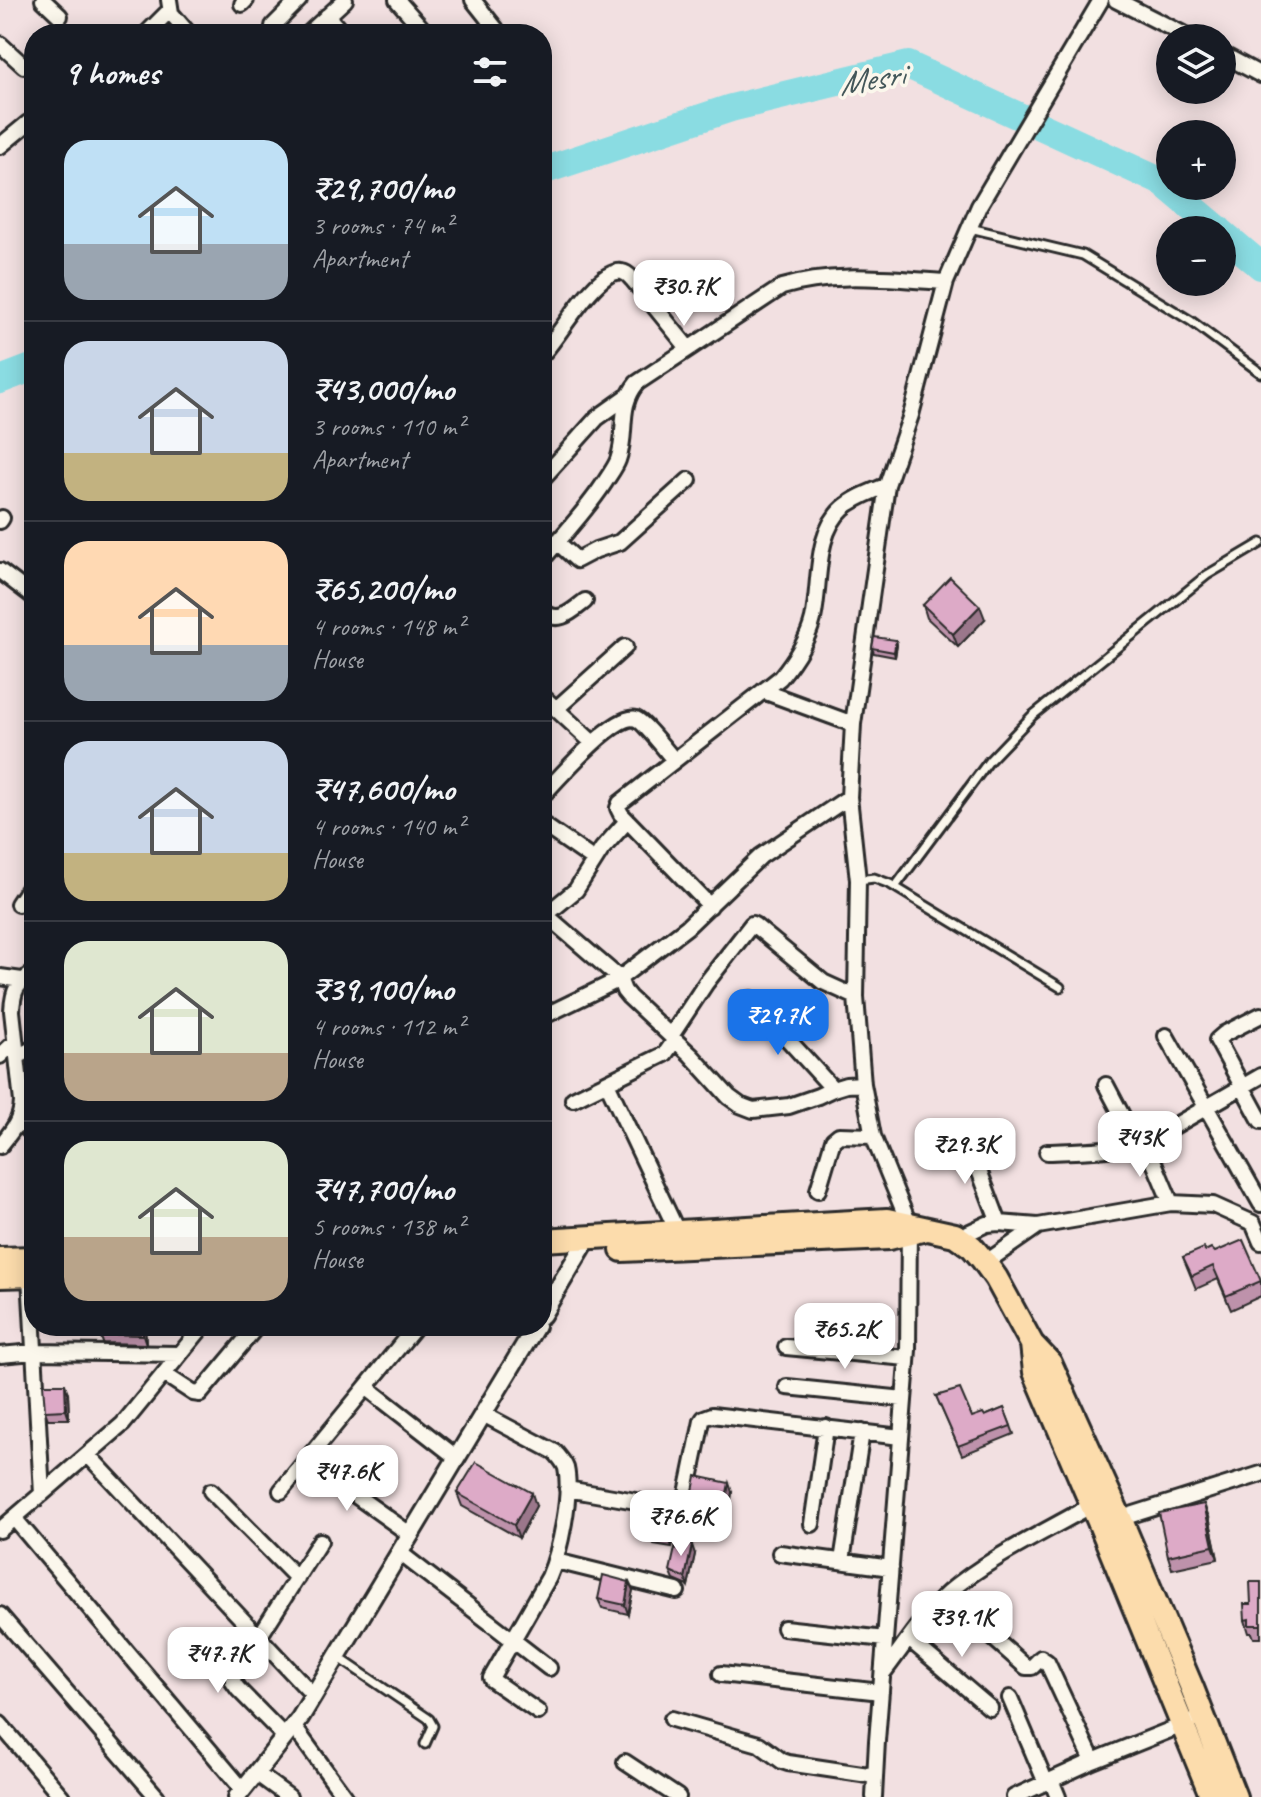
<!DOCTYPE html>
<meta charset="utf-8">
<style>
:root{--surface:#171b24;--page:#20242c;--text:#f1f3f6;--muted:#9ea1a6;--line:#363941;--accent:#1a73e8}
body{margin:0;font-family:Caveat,sans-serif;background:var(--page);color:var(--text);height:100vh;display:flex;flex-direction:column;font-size:30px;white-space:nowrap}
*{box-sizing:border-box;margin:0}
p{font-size:26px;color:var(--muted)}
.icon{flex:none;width:44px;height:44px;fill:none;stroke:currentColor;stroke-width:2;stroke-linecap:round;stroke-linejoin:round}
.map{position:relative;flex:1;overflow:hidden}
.side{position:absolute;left:24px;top:24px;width:528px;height:1312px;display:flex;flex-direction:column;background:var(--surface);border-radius:32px;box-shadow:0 4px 20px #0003}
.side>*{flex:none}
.controls{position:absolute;left:1156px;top:24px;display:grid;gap:16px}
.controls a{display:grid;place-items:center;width:80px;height:80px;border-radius:50%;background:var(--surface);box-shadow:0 4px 20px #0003;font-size:40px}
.price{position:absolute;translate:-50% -68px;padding:0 18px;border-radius:16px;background:#fff;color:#222;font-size:26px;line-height:52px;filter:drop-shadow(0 2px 4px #0008)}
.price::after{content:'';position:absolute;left:50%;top:48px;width:24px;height:18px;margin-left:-12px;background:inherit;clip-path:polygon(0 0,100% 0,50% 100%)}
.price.active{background:var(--accent);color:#fff}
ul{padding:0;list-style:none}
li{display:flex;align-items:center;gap:24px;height:200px;padding:0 40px}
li+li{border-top:2px solid var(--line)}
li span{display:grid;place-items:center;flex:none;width:224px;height:160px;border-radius:24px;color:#555}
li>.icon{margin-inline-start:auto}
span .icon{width:96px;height:96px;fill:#fffc;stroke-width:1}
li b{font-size:34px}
h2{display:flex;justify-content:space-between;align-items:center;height:96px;padding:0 40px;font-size:34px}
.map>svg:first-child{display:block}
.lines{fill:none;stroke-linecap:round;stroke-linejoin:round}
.river{stroke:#8adce2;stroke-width:28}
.service-casing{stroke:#2b2b2b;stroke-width:13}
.minor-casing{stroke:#2b2b2b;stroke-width:20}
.tertiary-casing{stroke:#2b2b2b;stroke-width:22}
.primary-casing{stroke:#2b2b2b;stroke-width:28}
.service{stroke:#fbf7ec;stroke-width:7}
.minor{stroke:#fbf7ec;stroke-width:14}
.tertiary{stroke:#fbf7ec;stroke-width:16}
.primary{stroke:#fcdcac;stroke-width:22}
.wall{fill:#be92ab;stroke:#2b2b2b;stroke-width:2}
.shaded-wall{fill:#9b778b;stroke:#2b2b2b;stroke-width:2}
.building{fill:#ddaac7;stroke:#2b2b2b;stroke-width:2}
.labels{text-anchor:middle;stroke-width:7;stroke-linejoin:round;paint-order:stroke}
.water-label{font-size:34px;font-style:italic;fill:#435759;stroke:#fbf7ec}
</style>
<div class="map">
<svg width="1261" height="1797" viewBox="0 0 1261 1797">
<rect width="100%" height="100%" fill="#f2e0e1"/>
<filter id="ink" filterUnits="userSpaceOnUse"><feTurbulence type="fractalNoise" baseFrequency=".0125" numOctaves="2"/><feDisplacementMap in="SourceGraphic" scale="16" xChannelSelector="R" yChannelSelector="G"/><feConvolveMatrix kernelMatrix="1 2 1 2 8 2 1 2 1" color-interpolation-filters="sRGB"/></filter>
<g filter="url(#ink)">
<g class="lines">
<path class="river" d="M 542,171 L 731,108 L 908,65 L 1162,182 L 1219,230
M 1222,233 L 1261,266
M 0,380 L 34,367"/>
<defs>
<path id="service" d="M 970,228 L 1083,255 L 1191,321 L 1261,373
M 858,880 L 874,878 L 890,884 L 1060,987
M 895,887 L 989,761 L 1032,716 L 1207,575 L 1261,543
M 338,1657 L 429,1719 L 433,1726 L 425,1744"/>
<path id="minor" d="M 43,0 L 60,16
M 169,0 L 171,13 L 189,34
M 397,0 L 427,34
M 473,0 L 496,29
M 1116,0 L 1191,38
M 242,4 L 246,0
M 327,16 L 343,34
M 273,26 L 299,0
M 146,34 L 170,10
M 308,34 L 345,0
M 0,44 L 24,66
M 1222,54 L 1261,75
M 0,146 L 28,123 L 34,123
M 542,354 C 558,339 597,267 622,272 C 628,273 629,276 633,280 L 688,348
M 542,479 L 597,418 L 628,396
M 0,521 L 2,518
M 542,534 L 555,545
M 557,542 L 577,560 L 596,550 L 620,542 L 689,480
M 542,560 C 563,535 587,510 605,482 C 609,475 615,468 618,460 C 628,432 617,407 637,383 L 782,287 C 834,271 891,279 946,282
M 0,571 L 34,597
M 542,611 C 558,625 571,612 585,601
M 763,691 L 853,724
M 542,696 L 593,743
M 556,709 L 625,647
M 542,796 C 556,781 616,712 636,719 C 644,722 667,752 674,760
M 542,824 L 594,860
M 18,904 L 34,880
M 710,906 L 621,814 L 618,808 L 620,803 L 780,678 C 794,661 808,640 813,619 C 821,583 814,534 843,508 C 855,497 872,492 887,485
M 546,915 L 619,978 L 624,991 L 629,997 L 691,1055 L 729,1097 L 740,1105 L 753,1110 L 789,1106 L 818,1096 L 833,1089 L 846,1085 L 863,1084
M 542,918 L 576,890 L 602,849 L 627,821
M 0,977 L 22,980
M 751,999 L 833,1089
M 1261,1015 L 1224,1034 L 1217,1040 L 1261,1121
M 542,1017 L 616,981 L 687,927 L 761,856 L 849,797
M 671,1036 L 706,983 L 752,924 L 754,925 L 823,982 L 856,997
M 1166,1036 L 1261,1204
M 0,1056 L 15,1042
M 17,1057 L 34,1048
M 607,1083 L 677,1231
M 1106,1085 L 1137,1144
M 573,1099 L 665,1054 L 675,1040
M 19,1121 L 34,1135
M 966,1136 L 999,1223
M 1145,1141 L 1171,1203
M 0,1146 C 12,1131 21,1121 22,1102 L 12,1011 C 13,990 16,984 34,973
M 1047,1152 C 1084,1150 1120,1152 1155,1137 L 1261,1076
M 818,1190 L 833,1140 L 839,1135 L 873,1136
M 959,1237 L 987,1224 L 999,1223 L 1038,1226 L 1171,1203 L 1213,1205 L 1253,1223 L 1261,1242
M 985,1263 L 1038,1226
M 30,1276 L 42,1494
M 786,1347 L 907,1358
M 0,1355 L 34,1352 L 180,1354
M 164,1374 L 193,1393 L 200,1394 L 257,1326
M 366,1387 L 457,1458
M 787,1387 L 904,1399
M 483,1414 L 555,1452 C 559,1457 564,1462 566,1468 C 572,1495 560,1552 549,1577 L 491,1678 L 492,1680 L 538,1712
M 88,1455 L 314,1696
M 306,1460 L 411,1535
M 567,1489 L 676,1508 L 681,1506 L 686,1498 L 702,1421 L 704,1418 L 712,1415 L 901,1437
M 211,1491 L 297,1578
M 281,1491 L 416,1326
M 14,1518 L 243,1790
M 1112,1521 L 1261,1474
M 812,1524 L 826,1427
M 0,1530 L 123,1424 L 203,1326
M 400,1553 L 549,1668
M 780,1553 L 891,1568
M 556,1561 L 677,1591
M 842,1561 L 862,1432
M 946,1596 L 1026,1667 L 1032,1667 L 1041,1658 L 1047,1662 L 1093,1761
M 0,1615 L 157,1797
M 784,1628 L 885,1639
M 909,1639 L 990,1708
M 883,1673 C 904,1646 923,1615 949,1592 C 988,1558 1047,1531 1092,1505
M 721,1674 L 881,1692
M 1010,1698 L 1046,1783
M 672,1719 L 759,1744 L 782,1761 L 788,1763 L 875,1776
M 0,1724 L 62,1797
M 294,1727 L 345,1797
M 285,1737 L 238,1689 L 233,1682 L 233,1678 L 320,1541
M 625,1762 L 678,1797
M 256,1773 L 289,1797
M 1051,1780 L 1058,1797
M 874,1797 L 877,1741 L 908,1350 L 909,1224 L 873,1136 L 863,1084 L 856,997 L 858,880 L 849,797 L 853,724 L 887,485 L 911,415 L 946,282 L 979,206 L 1101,0
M 1014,1797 L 1093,1761 L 1190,1722"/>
<path id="tertiary" d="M 542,1315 L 588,1238
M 237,1797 L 300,1718 L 536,1326"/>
<path id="primary" d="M 542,1240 L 887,1220 L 955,1235 L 972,1247 L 983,1260 L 996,1278 L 1032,1344 L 1050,1363 L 1120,1518 L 1192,1688 L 1235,1797
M 622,1250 L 889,1238 L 922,1230
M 0,1259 L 34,1258
M 0,1276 L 34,1275
M 1032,1344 L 1035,1372 L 1100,1524 L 1212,1797"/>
</defs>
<use href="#service" class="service-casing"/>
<use href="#minor" class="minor-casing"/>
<use href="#tertiary" class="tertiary-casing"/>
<use href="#primary" class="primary-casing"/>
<use href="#service" class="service"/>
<use href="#minor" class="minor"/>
<use href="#tertiary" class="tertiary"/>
<use href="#primary" class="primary"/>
</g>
<path class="wall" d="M 923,605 L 985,619 L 958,647 L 927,618 Z
M 896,640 L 897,645 L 895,657 L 874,653 L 872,648 Z
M 1205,1251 L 1215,1252 L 1261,1281 L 1261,1296 L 1231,1310 L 1218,1279 L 1196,1289 L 1183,1257 Z
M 145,1326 L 146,1344 L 103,1343 L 100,1334 Z
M 68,1393 L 69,1419 L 48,1419 L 45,1411 Z
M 936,1396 L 972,1417 L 985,1416 L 1004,1408 L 1014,1434 L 962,1455 Z
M 693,1491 L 732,1492 L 730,1506 L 696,1500 Z
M 457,1493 L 536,1506 L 519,1538 L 462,1506 Z
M 1209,1517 L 1218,1559 L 1172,1569 L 1168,1556 Z
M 672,1520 L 675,1529 L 672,1547 L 654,1544 L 650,1535 Z
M 695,1554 L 688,1586 L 674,1580 L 670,1571 Z
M 1261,1582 L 1261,1638 L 1254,1638 L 1252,1633 L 1249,1633 L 1245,1620 Z
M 633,1590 L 628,1614 L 602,1608 L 598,1599 Z"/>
<path class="shaded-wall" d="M 980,606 L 985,619 L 958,647 L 953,634 Z
M 896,640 L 897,645 L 895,657 L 894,652 Z
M 142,1326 L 145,1326 L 146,1344 L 143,1335 Z
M 65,1384 L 68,1393 L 69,1419 L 66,1410 Z
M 729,1483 L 732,1492 L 730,1506 L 726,1498 Z
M 532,1493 L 536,1506 L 519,1538 L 514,1525 Z
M 1204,1504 L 1209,1517 L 1218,1559 L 1213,1546 Z
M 672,1520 L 675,1529 L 672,1547 L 669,1538 Z
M 692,1545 L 695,1554 L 688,1586 L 685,1578 Z
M 629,1582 L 633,1590 L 628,1614 L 625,1605 Z"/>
<path class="building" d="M 950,577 L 980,606 L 953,634 L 923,605 Z
M 874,637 L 896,640 L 894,652 L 872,648 Z
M 1243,1240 L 1261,1281 L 1226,1296 L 1213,1266 L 1192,1276 L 1183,1257 L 1204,1248 L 1205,1251 L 1211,1248 L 1215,1252 Z
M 99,1326 L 142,1326 L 143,1335 L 100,1334 Z
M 43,1384 L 65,1384 L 66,1410 L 45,1411 Z
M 960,1389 L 972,1417 L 983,1413 L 985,1416 L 1004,1408 L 1011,1426 L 958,1446 L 936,1396 Z
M 476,1462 L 532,1493 L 514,1525 L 457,1493 Z
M 696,1476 L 729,1483 L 726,1498 L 693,1491 Z
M 1204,1504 L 1213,1546 L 1168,1556 L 1159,1513 Z
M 653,1517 L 672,1520 L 669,1538 L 650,1535 Z
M 677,1539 L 692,1545 L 685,1578 L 670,1571 Z
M 603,1575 L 629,1582 L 625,1605 L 598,1599 Z
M 1250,1582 L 1261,1582 L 1261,1625 L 1249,1625 L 1249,1619 L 1245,1620 L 1244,1604 L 1251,1604 Z"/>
</g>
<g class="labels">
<g class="water-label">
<text transform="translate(871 78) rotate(-9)" y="12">Mesri</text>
</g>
</g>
</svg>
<div class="controls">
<a><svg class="icon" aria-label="layers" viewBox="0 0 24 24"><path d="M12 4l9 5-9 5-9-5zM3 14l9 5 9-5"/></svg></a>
<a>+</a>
<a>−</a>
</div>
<b class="price" style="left:684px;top:328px">₹30.7K</b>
<b class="price active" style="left:778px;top:1057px">₹29.7K</b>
<b class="price" style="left:1140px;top:1179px">₹43K</b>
<b class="price" style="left:965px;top:1186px">₹29.3K</b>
<b class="price" style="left:845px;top:1371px">₹65.2K</b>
<b class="price" style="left:347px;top:1513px">₹47.6K</b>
<b class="price" style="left:681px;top:1558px">₹76.6K</b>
<b class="price" style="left:962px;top:1659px">₹39.1K</b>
<b class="price" style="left:218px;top:1695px">₹47.7K</b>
<section class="side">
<h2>9 homes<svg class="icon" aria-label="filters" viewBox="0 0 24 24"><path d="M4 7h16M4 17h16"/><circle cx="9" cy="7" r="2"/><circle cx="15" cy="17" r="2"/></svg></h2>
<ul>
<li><span style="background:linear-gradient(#bfe0f5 65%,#9aa5b1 0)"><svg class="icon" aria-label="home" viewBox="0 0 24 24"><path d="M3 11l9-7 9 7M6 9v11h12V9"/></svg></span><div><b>₹29,700/mo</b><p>3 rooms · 74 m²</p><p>Apartment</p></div></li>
<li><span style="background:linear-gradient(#c9d6e8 70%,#c2b280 0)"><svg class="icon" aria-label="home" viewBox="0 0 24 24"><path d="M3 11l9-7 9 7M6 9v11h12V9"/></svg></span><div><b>₹43,000/mo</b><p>3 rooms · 110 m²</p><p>Apartment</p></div></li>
<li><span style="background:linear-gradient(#ffd9b3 65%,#9aa5b1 0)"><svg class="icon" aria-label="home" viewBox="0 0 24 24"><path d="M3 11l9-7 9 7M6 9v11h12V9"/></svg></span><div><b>₹65,200/mo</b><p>4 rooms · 148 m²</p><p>House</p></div></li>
<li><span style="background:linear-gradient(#c9d6e8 70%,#c2b280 0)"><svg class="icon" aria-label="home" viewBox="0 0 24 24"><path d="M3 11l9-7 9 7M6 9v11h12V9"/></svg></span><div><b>₹47,600/mo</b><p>4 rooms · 140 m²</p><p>House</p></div></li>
<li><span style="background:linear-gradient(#dfe7d0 70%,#b9a48a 0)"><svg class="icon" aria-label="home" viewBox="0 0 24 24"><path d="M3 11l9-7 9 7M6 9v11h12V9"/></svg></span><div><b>₹39,100/mo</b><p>4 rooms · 112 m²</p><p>House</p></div></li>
<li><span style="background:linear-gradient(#dfe7d0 60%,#b9a48a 0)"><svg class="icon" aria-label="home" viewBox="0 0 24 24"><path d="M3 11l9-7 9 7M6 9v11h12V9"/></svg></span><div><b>₹47,700/mo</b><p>5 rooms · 138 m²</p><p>House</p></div></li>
</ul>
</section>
</div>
